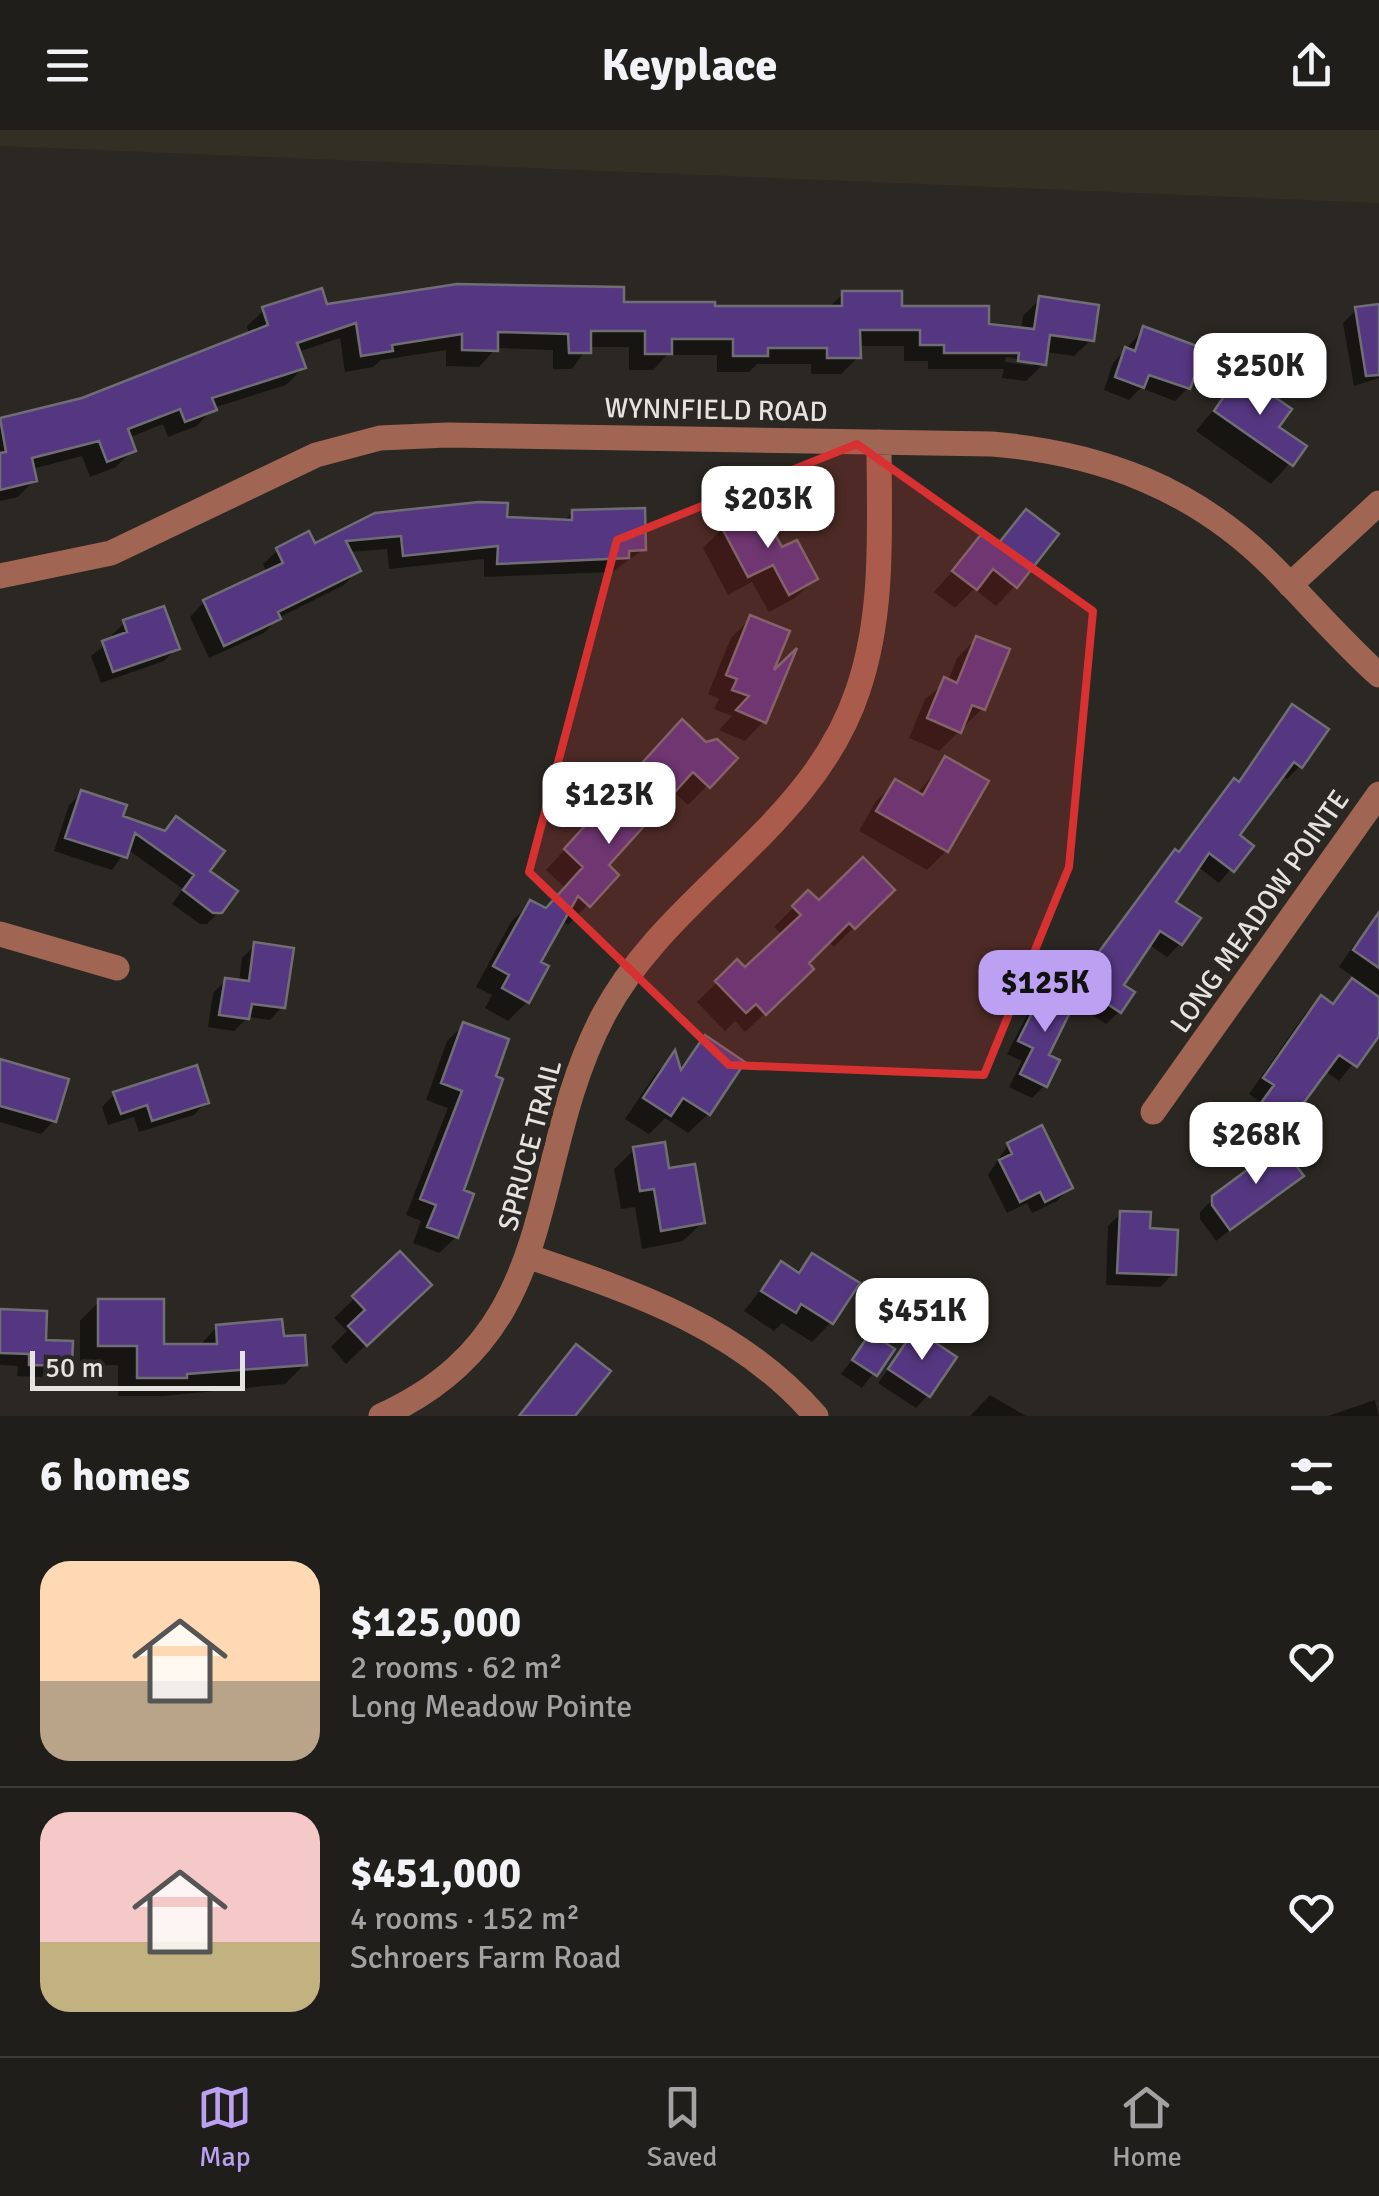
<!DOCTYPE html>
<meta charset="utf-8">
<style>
:root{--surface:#201e1a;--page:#282723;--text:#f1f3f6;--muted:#a2a2a2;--line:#3d3c39;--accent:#bca0f2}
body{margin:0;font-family:Signika,sans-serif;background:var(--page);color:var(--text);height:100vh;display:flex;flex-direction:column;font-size:38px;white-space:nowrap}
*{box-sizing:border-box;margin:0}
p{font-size:32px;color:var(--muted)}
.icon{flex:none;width:55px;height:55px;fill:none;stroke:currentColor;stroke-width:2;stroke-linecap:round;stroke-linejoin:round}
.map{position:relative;height:1286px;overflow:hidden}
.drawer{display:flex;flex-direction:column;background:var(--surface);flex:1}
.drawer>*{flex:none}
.scale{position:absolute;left:30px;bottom:25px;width:215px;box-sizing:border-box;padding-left:10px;border:5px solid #e5e3e0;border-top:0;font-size:28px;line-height:35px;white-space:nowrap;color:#e5e3e0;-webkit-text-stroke:8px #2b2823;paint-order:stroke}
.price{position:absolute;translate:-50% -85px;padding:0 22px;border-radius:20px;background:#fff;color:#222;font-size:32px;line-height:65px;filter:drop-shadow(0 2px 5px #0008)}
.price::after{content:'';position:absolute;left:50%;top:60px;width:30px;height:22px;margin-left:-15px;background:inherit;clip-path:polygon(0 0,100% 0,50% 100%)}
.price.on{background:var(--accent);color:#111}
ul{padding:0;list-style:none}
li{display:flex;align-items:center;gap:30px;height:250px;padding:0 40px}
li+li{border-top:2px solid var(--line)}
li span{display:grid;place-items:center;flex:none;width:280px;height:200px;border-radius:30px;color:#555}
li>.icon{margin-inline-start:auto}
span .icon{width:120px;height:120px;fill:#fffc;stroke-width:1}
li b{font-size:42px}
h2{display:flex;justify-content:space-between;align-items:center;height:120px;padding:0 40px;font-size:42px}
header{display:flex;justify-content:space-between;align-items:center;height:130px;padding:0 40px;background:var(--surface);font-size:45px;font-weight:700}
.tabs{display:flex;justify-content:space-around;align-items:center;height:140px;border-top:2px solid var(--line);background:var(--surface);font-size:28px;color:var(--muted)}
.tabs a{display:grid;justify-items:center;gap:5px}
.tabs .on{color:var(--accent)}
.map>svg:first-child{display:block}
.built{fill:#342f24}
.shadow{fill:#0007;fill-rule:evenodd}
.building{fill:#553781;stroke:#706e75;stroke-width:2.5}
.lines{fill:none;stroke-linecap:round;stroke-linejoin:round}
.minor{stroke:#a16653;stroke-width:25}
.marked{fill:#d73131;fill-opacity:0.2;stroke:#d73131;stroke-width:8;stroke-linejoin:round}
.labels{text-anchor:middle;stroke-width:10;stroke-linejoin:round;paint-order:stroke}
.street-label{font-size:28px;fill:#e5e3e0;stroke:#2b2823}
</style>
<header><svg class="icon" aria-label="menu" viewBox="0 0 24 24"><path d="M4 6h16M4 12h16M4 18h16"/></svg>Keyplace<svg class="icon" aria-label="share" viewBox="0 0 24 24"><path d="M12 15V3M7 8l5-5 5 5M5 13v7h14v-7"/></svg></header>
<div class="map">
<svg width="1379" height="1286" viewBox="0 0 1379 1286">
<rect width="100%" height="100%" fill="#2b2823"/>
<path class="built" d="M 0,0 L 1379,0 L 1379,73 L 0,16 Z"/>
<path class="shadow" d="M 843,164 L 900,179 L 1021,200 L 1023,186 L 1040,169 L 1091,210 L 1074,226 L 1045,222 L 1043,234 L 1026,251 L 1002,248 L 1004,239 L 928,239 L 928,231 L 904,231 L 904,216 L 858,216 L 858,227 L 841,244 L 811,244 L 811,234 L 757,234 L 749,242 L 717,242 L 717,225 L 667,225 L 653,240 L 629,240 L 629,217 L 588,217 L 572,239 L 553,239 L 553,220 L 496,218 L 479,237 L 446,236 L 446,220 L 381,230 L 373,237 L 345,242 L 340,208 L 298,222 L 303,238 L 286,255 L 213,278 L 197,296 L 168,307 L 163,294 L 128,308 L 133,320 L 116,337 L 90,347 L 82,326 L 32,339 L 34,350 L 18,367 L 0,371 L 0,291 L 82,270 L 249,205 L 247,196 L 264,180 L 622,174 L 827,179 ZM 1006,227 L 1033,231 L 1033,236 L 1005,232 Z
M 1379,176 L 1379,248 L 1354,256 L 1343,193 L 1356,180 Z
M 1144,199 L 1188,258 L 1175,271 L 1141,258 L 1129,270 L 1104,260 L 1113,233 Z
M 1241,246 L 1276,298 L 1304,317 L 1271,354 L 1196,301 Z
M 573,382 L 644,419 L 612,442 L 484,447 L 484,429 L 389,439 L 387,419 L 349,422 L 358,440 L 344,455 L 278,488 L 264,503 L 209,528 L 190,487 L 204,472 L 267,443 L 263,434 L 278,420 L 313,416 L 375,386 L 563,392 Z
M 1026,382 L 1015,456 L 996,476 L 974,459 L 955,478 L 934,462 L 983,406 L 996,415 Z
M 723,398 L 781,421 L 815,449 L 795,468 L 769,482 L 752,452 L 728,465 L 703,418 Z
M 751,488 L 767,549 L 764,591 L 745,611 L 719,600 L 732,586 L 714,579 L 719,569 L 708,564 L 731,508 Z
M 125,492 L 177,518 L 164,531 L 101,553 L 91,526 L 113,509 L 112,505 Z
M 977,508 L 983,578 L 939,621 L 909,608 L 925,569 L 948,551 L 957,528 Z
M 1293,577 L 1300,636 L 1287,649 L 1281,645 L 1237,706 L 1250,716 L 1219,753 L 1197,736 L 1173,772 L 1197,789 L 1180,814 L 1167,827 L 1148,814 L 1120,855 L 1119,882 L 1106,894 L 1072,872 L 1045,926 L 1045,955 L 1032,968 L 1009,957 L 1022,931 L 1007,924 L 1033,873 L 1045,860 L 1063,869 L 1163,735 L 1177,723 L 1221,664 L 1237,654 Z
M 663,612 L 705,614 L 734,628 L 688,675 L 673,661 L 605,735 L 616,745 L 568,795 L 562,789 L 538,833 L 527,872 L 508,891 L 485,878 L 492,865 L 476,857 L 511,792 L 531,773 L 545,781 L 565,758 L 546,740 Z
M 945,630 L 946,721 L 927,740 L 859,701 L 876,671 L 896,652 L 917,664 Z
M 82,663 L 120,688 L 163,703 L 177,689 L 207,741 L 220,781 L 207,794 L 200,794 L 172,774 L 183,759 L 127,719 L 112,740 L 54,721 L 69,675 Z
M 891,760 L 834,817 L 828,811 L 805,833 L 791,859 L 745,902 L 735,891 L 725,901 L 697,872 L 737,833 L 745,841 L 783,806 L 774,797 L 808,763 L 819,774 Z
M 1379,800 L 1379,902 L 1339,951 L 1324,940 L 1269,1011 L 1245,994 L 1260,972 L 1249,964 L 1305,884 L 1321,868 L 1331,875 L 1352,846 L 1339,837 L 1353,816 L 1369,801 Z
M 255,815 L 282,877 L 270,890 L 248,887 L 234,901 L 208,897 L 213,863 L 225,851 L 239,852 L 242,828 Z
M 464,895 L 461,1061 L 456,1107 L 439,1123 L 413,1113 L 421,1091 L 406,1085 L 448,978 L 426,970 L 447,911 Z
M 705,908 L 742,932 L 708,984 L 688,1003 L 665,988 L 649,1004 L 625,989 L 656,943 L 674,925 L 678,939 Z
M 0,944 L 54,991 L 41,1004 L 0,992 Z
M 115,964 L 206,972 L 194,985 L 139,1002 L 134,987 L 108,995 L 102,977 Z
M 1008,1015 L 1070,1058 L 1057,1071 L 1032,1083 L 1027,1073 L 1007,1083 L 988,1045 Z
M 634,1020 L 667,1041 L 703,1092 L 683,1111 L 642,1119 L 635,1077 L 621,1079 L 614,1039 Z
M 1300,1046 L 1216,1111 L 1200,1089 L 1200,1082 L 1214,1068 Z
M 1121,1083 L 1147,1101 L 1173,1144 L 1160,1157 L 1106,1155 L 1108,1096 Z
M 400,1125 L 409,1174 L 346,1234 L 331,1217 L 347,1201 L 334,1188 Z
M 813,1126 L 831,1192 L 812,1212 L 782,1193 L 774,1201 L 744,1181 L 781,1134 L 795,1143 Z
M 99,1172 L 161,1217 L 198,1217 L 217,1197 L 282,1209 L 305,1234 L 285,1254 L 164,1266 L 118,1266 L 118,1235 L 80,1235 L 80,1191 Z
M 0,1182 L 43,1212 L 70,1235 L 57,1248 L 17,1246 L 18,1236 L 0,1235 Z
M 916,1202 L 928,1265 L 916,1278 L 878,1253 Z
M 870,1206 L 891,1220 L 862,1258 L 841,1244 Z
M 576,1217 L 572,1286 L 518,1286 L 557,1237 Z
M 990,1265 L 1026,1286 L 970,1286 Z
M 1375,1270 L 1379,1286 L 1328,1286 Z"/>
<path class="building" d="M 457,154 L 624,157 L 624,172 L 715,172 L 715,176 L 842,176 L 842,161 L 902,161 L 902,176 L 989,176 L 989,194 L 1034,199 L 1039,166 L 1099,175 L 1094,211 L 1050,205 L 1046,235 L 1018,231 L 1019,223 L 944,223 L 944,215 L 920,215 L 920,200 L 860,200 L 861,228 L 827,228 L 827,218 L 768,218 L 768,226 L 733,226 L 733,209 L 672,209 L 672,224 L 645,224 L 645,201 L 591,201 L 591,223 L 569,223 L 568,204 L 498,202 L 498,221 L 462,220 L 462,204 L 392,215 L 393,221 L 361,226 L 356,193 L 297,213 L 306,238 L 212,268 L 217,280 L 185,292 L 180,279 L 128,299 L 136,321 L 107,332 L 99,311 L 32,328 L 37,351 L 0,360 L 0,323 L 6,322 L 0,288 L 82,268 L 268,195 L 262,177 L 322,158 L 327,174 Z
M 1379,174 L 1379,245 L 1366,246 L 1355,177 Z
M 1143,196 L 1205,219 L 1190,259 L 1149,245 L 1144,258 L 1115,247 L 1125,217 L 1135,221 Z
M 1240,243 L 1292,279 L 1279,297 L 1307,316 L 1293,336 L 1214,281 Z
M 479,372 L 508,373 L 507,387 L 572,390 L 572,380 L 645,378 L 646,420 L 629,421 L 629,428 L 497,434 L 498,416 L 403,426 L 401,406 L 346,411 L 361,441 L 278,482 L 281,489 L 224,516 L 203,470 L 283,433 L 276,418 L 309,401 L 315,413 L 375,383 Z
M 760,376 L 782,417 L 797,410 L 818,449 L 789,465 L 773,435 L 748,447 L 721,396 Z
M 1026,379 L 1059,404 L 1017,458 L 993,439 L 977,460 L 952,441 L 983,402 L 998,414 Z
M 164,476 L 180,519 L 113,542 L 102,511 L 127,502 L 123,490 Z
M 750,485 L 790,501 L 774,540 L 797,518 L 766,593 L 736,580 L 749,566 L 732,560 L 737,549 L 726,545 Z
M 976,506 L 1010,519 L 985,580 L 972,575 L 961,603 L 927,588 L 944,547 L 957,553 Z
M 1292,574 L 1329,599 L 1302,638 L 1294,632 L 1240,705 L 1254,716 L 1234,742 L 1209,723 L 1176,772 L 1201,788 L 1182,815 L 1160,801 L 1124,855 L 1135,862 L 1121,883 L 1076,853 L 1175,719 L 1179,722 L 1234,648 L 1239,652 Z
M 682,589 L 706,612 L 717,609 L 738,628 L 710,658 L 693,642 L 609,735 L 619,745 L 590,777 L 578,766 L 541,832 L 549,836 L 529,873 L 502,858 L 509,845 L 493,836 L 530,770 L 546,778 L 583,737 L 564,719 Z
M 945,626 L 989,651 L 948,722 L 876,681 L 895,649 L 923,665 Z
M 81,660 L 127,675 L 123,686 L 165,701 L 176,686 L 225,721 L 210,741 L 238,761 L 222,783 L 213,783 L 183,760 L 194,745 L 135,703 L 127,728 L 65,708 Z
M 863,727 L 895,760 L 855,799 L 849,793 L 809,833 L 814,839 L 766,885 L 756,874 L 746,883 L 715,851 L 737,829 L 745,837 L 801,785 L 792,776 L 808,760 L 819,770 Z
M 1379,782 L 1379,838 L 1353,820 Z
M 254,812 L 294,818 L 285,878 L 252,874 L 249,889 L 219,885 L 225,848 L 249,851 Z
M 1352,848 L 1379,867 L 1379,906 L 1357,937 L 1339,925 L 1286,997 L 1258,977 L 1274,955 L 1263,948 L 1321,865 L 1333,874 Z
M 1045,857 L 1075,872 L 1049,925 L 1060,930 L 1047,957 L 1020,944 L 1033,918 L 1018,911 Z
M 463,892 L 509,909 L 496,946 L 503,949 L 464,1060 L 474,1064 L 458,1108 L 427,1097 L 436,1075 L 420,1069 L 462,961 L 441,953 Z
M 705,905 L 745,932 L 710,985 L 683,968 L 671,986 L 643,968 L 675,920 L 681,940 Z
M 0,929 L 69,949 L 56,992 L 0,976 Z
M 197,935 L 209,973 L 152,991 L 147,975 L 121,984 L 113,962 Z
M 1042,995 L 1073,1058 L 1045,1072 L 1040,1062 L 1020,1072 L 999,1030 L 1012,1024 L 1007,1013 Z
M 665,1012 L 669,1038 L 695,1034 L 705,1093 L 661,1101 L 654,1059 L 640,1061 L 633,1017 Z
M 1281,1015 L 1304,1046 L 1230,1100 L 1212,1075 L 1212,1066 Z
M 1120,1081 L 1151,1082 L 1150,1098 L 1178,1100 L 1176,1145 L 1117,1143 Z
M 400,1121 L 432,1155 L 367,1216 L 348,1196 L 365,1180 L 352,1166 Z
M 812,1123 L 860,1153 L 833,1194 L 801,1174 L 796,1183 L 761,1161 L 781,1131 L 799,1143 Z
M 98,1169 L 164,1169 L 164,1214 L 217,1214 L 216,1195 L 282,1189 L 284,1206 L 305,1205 L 307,1235 L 187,1244 L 187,1248 L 137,1248 L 137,1216 L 98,1216 Z
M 0,1179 L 47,1181 L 46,1210 L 73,1211 L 72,1236 L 29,1235 L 29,1224 L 0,1223 Z
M 915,1199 L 957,1227 L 930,1267 L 888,1239 Z
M 870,1203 L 895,1219 L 877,1246 L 852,1230 Z
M 576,1214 L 611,1241 L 575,1286 L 519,1286 Z"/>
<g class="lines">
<path class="minor" d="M 0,446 L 111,423 L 316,325 L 380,308 L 447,305 L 992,314 C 1100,323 1194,358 1272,436 C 1308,472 1341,511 1379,545
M 1290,455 L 1379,373
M 0,804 L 117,838
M 1153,982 L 1379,664
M 530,1127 C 636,1163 740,1198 816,1286
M 381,1286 C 566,1202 524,1038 603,886 C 668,762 812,699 858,560 C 885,481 879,395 879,312"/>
</g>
<path class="marked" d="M 857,314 L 1093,481 L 1069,737 L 984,945 L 729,935 L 529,742 L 617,410 Z"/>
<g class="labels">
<g class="street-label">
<text transform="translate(716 279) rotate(1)" y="10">WYNNFIELD ROAD</text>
<text transform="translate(1259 781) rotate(-55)" y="10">LONG MEADOW POINTE</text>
<text transform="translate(529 1015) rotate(-75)" y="10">SPRUCE TRAIL</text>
</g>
</g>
</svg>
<div class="scale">50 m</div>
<b class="price" style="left:1260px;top:288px">$250K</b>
<b class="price" style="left:768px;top:421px">$203K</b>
<b class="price" style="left:609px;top:717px">$123K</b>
<b class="price on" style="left:1045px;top:905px">$125K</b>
<b class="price" style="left:1256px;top:1057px">$268K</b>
<b class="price" style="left:922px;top:1233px">$451K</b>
</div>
<section class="drawer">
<h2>6 homes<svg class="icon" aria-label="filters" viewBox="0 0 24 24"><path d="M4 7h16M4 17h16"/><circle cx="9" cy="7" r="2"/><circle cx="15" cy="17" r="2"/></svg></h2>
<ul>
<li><span style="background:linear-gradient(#ffd9b3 60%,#b9a48a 0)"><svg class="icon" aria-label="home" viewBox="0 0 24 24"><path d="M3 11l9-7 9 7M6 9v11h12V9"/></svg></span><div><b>$125,000</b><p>2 rooms · 62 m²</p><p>Long Meadow Pointe</p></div><svg class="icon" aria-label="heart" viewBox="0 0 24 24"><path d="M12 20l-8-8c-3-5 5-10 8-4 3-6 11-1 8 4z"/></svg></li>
<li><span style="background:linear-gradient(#f6c9c9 65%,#c2b280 0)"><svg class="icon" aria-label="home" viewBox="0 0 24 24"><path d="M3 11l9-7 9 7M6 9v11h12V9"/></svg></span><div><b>$451,000</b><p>4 rooms · 152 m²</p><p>Schroers Farm Road</p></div><svg class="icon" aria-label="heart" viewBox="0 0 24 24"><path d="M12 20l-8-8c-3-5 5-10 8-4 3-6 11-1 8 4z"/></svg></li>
</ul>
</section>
<nav class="tabs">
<a class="on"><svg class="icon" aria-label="map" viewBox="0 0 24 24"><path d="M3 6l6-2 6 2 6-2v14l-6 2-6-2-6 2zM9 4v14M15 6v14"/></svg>Map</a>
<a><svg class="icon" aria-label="saved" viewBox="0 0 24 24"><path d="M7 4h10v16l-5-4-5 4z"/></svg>Saved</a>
<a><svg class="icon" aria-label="home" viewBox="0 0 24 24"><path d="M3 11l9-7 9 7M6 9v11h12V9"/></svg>Home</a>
</nav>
